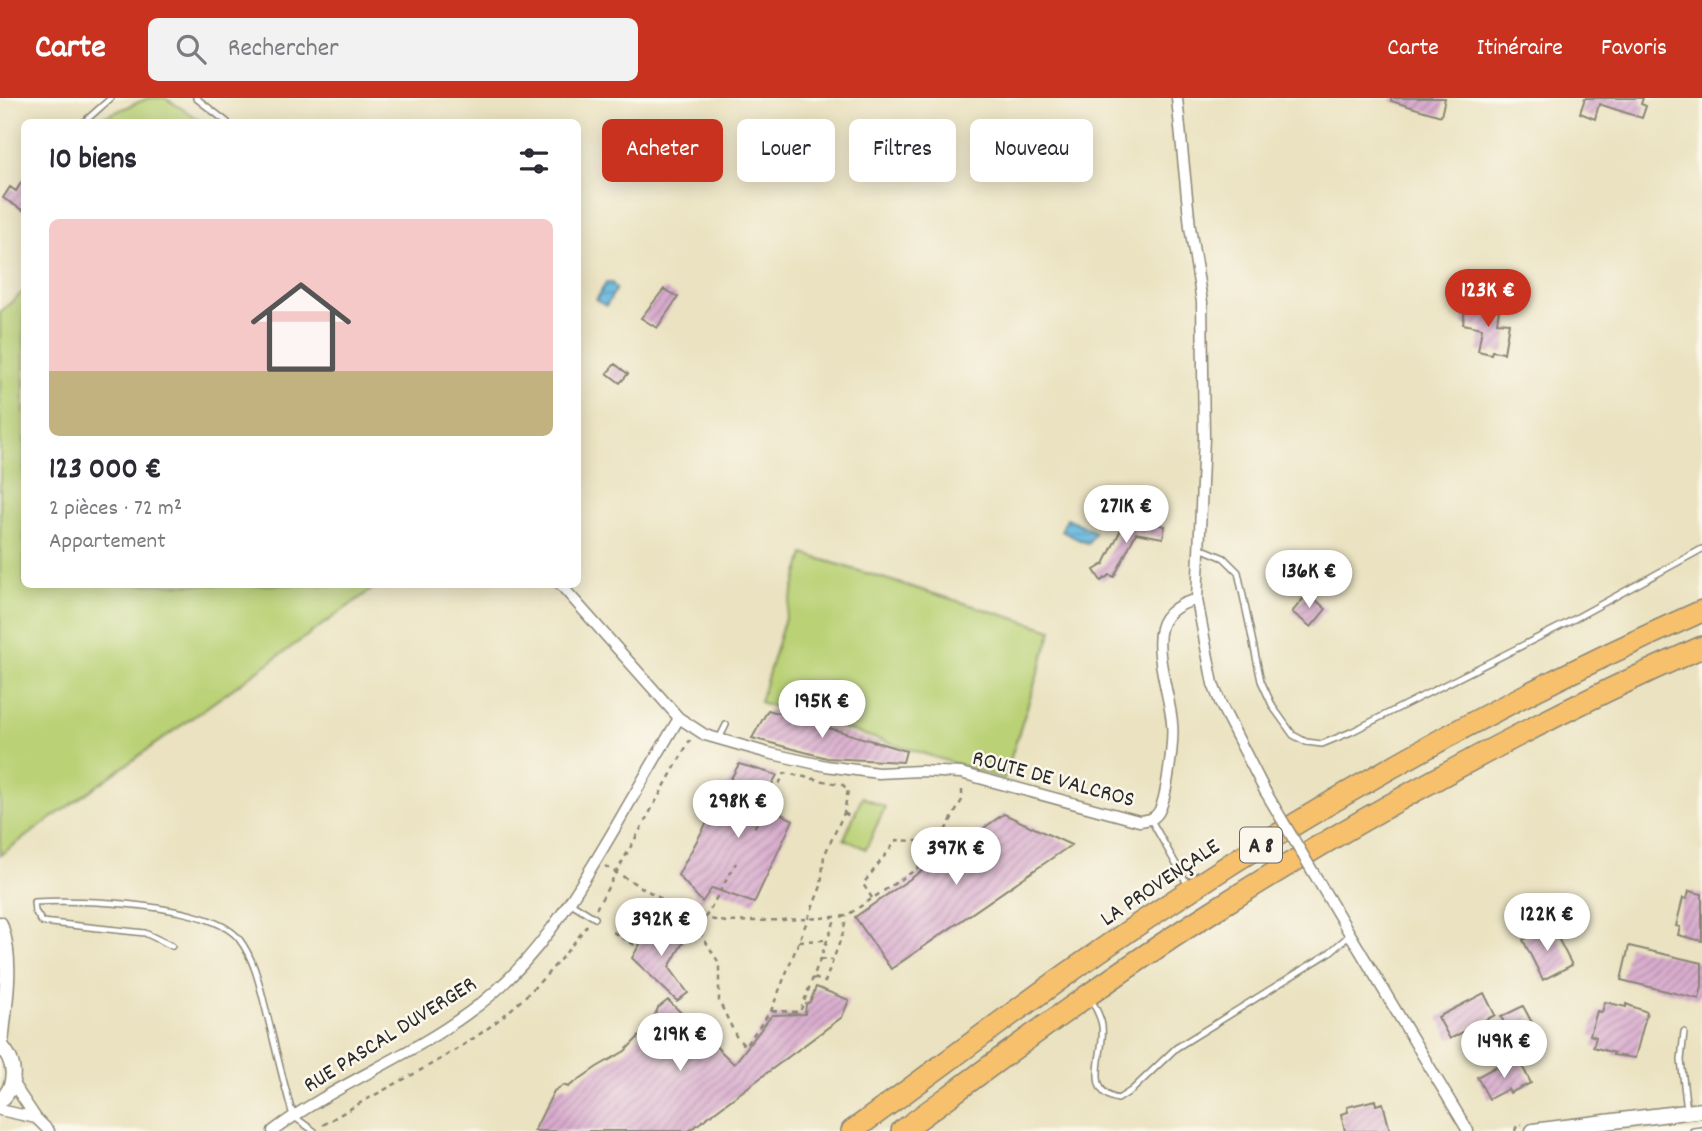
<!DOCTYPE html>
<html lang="fr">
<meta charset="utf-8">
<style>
:root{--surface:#fff;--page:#f2f2f3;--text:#2b2b33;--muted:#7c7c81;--accent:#c8321e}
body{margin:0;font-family:Dekko,sans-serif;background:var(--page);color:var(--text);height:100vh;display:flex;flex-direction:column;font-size:26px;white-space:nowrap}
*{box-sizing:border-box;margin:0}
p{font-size:23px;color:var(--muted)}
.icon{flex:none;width:38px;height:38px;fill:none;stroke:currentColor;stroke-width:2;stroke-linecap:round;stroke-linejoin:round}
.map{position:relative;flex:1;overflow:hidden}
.details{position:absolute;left:21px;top:21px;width:560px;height:469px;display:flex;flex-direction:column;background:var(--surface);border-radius:10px;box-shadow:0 4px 18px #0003}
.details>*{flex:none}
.hud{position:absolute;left:602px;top:21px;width:665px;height:63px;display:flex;gap:14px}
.price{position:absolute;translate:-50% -60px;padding:0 16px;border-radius:24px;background:#fff;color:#222;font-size:23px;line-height:46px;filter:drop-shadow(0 2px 4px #0008)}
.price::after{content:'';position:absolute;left:50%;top:42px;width:21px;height:16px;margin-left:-10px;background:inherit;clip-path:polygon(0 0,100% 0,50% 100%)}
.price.selected{background:var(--accent);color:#fff}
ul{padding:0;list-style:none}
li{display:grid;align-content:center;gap:14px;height:371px;padding:0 28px}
li span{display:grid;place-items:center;height:217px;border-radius:10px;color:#555}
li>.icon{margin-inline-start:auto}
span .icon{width:126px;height:126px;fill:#fffc;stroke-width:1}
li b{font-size:30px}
h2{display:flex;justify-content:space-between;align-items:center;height:84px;padding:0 28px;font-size:30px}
.tag{padding:0 24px;border-radius:10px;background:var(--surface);box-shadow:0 4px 18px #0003;font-size:24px;line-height:63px}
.tag.selected{background:var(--accent);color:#fff}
header{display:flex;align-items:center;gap:42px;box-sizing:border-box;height:98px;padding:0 35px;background:var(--accent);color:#fff}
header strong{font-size:33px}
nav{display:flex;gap:38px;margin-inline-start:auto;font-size:24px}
.search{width:490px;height:63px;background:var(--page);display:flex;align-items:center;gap:18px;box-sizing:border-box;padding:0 24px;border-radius:10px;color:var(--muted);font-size:26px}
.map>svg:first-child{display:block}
.green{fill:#bad176;stroke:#727e50;stroke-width:2}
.water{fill:url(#water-rules);stroke:#467184;stroke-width:2}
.building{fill:url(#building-hatch)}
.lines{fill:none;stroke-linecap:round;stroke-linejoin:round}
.service-casing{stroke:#8a8676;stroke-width:8}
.minor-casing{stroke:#8a8676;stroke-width:13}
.tertiary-casing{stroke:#8a8676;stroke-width:17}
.motorway-casing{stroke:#8a8676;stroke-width:24}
.path{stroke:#8a8676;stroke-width:2.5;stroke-dasharray:5 5;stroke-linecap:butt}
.service{stroke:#fff;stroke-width:5}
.minor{stroke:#fff;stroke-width:10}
.tertiary{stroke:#fff;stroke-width:14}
.motorway{stroke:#f7c06c;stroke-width:21}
.minor-bridge-casing{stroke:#8a8676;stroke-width:13;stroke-linecap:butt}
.minor-bridge{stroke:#fff;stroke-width:10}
.labels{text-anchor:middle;stroke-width:5;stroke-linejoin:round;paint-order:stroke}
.shield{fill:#fbf7ec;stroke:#696865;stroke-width:2}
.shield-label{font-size:21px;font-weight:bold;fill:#2b2b2b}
.street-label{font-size:23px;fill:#2b2b2b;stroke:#fbf7ec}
</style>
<header>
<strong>Carte</strong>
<div class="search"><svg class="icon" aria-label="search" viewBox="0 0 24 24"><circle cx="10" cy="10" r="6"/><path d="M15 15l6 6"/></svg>Rechercher</div>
<nav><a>Carte</a><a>Itinéraire</a><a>Favoris</a></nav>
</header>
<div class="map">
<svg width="1702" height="1033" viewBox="0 0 1702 1033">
<defs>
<pattern id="water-rules" width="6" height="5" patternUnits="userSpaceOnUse" patternTransform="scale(1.75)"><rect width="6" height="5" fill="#62b7de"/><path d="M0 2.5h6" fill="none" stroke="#5195b4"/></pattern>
<pattern id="building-hatch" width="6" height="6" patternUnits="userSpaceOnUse" patternTransform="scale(1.75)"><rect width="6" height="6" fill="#d9acce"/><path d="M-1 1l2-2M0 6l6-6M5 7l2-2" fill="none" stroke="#b08ca7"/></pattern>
</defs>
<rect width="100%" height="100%" fill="#fbf7ec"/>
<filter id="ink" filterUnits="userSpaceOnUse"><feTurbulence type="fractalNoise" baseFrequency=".0143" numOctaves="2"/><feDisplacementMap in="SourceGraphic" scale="14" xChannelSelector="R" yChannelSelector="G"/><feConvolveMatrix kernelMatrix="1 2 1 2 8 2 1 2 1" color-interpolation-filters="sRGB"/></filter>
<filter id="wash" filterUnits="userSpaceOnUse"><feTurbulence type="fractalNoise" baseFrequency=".00686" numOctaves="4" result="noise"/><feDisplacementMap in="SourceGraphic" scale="28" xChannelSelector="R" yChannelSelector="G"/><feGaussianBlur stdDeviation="1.57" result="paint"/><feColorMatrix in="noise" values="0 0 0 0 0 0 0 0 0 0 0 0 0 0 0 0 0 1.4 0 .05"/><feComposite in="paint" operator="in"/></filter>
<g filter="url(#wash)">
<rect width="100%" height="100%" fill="#eae2c0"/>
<path class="green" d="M 148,0 L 165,0 L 203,24 L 101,24 L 104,19 Z
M 24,193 L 24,486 L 378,487 L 0,757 L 0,214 Z
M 804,456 L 1052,532 L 1004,681 L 760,604 Z
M 862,699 L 885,709 L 866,751 L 844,741 Z"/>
<path class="water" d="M 606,185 L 612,185 L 616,191 L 606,208 L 596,202 Z
M 1067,420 L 1095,434 L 1088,446 L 1061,433 Z"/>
<g id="blocks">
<path class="building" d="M 1391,0 L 1445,0 L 1441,18 L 1391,3 Z
M 1585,0 L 1643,0 L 1641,6 L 1646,8 L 1642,20 L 1599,6 L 1595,21 L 1580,15 Z
M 24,80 L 24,113 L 3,100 L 10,89 L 16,93 Z
M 664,191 L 678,199 L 657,230 L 641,220 Z
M 1465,210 L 1499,212 L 1497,224 L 1509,225 L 1504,255 L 1492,253 L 1491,256 L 1478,253 L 1482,230 L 1463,226 Z
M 615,266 L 628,276 L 620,285 L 607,275 Z
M 1134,422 L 1165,428 L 1163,440 L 1136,435 L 1114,479 L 1110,477 L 1101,483 L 1094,472 L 1104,466 L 1125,423 L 1132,426 Z
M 1308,495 L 1326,511 L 1311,529 L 1292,514 Z
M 768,612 L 906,653 L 903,664 L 827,660 L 752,640 Z
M 739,666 L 777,677 L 761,705 L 793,722 L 754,805 L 712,790 L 702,804 L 678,777 Z
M 1004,716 L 1071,747 L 891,871 L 855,819 Z
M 1689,793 L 1702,796 L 1702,843 L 1678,837 L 1680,829 L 1676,828 L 1683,800 L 1687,801 Z
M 653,823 L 685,841 L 669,869 L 688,895 L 677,903 L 632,860 Z
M 1549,828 L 1556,841 L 1558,840 L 1572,867 L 1543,882 L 1523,842 Z
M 1629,848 L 1702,865 L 1702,888 L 1699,901 L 1621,882 Z
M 816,889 L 849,902 L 842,919 L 689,1033 L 534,1033 L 554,993 L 564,987 L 568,989 L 597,969 L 625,953 L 651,926 L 658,910 L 668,902 L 734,966 L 772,917 L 805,916 L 806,906 L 810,904 Z
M 1484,895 L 1495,917 L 1450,941 L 1438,919 Z
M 1605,904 L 1626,909 L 1626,906 L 1647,914 L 1635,960 L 1613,957 L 1614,955 L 1593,949 L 1596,939 L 1590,937 L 1597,913 L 1602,914 Z
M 1523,908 L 1544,947 L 1522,958 L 1501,919 Z
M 1519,962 L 1531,985 L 1510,995 L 1508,991 L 1489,1001 L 1477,979 L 1497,968 L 1499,972 Z
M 1375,1002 L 1376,1007 L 1383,1005 L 1390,1033 L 1345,1033 L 1341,1016 L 1348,1014 L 1347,1009 Z"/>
</g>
</g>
<g filter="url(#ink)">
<use href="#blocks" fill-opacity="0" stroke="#8a8676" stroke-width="2"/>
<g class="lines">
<defs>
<path id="service" d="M 196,0 L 227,24
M 84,24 L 111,0
M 1198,449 L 1224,460 L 1238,474 L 1261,583 L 1273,609 L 1293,637 L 1306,644 L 1322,646 L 1351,634 L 1565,526 L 1702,451
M 719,641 L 726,627
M 1151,722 L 1189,789
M 571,805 L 595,820
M 172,848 L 145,835 L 42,824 L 35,813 L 34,804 C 77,801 211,805 239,841 C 256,863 261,894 268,920 C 276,953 284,986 293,1018 L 314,1033
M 1092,903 C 1096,911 1101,919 1102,928 C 1106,953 1082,994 1118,1001 L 1132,992 L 1176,950 L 1329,855 L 1351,836
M 1684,934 L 1681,962 L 1687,1013
M 1693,1033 L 1702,1032"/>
<path id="minor" d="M 1177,0 L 1190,129 L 1202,204 L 1204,339 L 1197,502 L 1213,586 L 1222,609 L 1265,693
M 560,486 L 679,620 L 705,637 L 768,655 L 826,668 L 878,675 L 920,673 L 961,675 L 1139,723 C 1147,722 1153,722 1158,715 C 1167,702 1174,641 1172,625 C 1170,599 1154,555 1161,530 C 1165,514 1182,504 1197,502
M 1329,801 L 1468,1033
M 12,984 L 36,1020 L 49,1033
M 0,1012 L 36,1020
M 273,1033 C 334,987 407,960 468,915 C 535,868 575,798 615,730 C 636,693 658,656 679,620"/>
<path id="tertiary" d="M 0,826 C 14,865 4,907 1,947
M 0,947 C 16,963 18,987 0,1003
M 1533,1033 L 1702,1012"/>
<path id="motorway" d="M 852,1033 C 964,952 1075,866 1192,791 C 1354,685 1526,591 1702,513
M 902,1033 C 1004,958 1106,881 1213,813 C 1370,714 1532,624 1702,549"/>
</defs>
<use href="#service" class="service-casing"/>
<use href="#minor" class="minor-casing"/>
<use href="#tertiary" class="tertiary-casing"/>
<use href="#motorway" class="motorway-casing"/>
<path class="path" d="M 844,715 L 853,720
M 605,768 L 689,817 L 726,824 L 807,821 L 846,818 L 954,746 L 946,731 L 962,702 L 962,689
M 872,800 L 863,786 L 897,742 L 934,744 L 950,738
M 596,811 L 690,642
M 689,817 L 719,865 L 719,903 L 737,940 L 745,948 L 771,913 L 821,788 L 824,758 L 844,715 L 848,692 L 843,687 L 785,675 L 753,732
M 705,820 L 736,765
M 613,834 L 638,849
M 799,843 L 827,842
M 820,861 L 833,862
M 814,880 L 825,884 L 844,832 L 846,818
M 772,913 L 800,914 L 836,819
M 323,1027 C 375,994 434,969 484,933 C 525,903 559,866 588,826
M 1515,1033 L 1517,1027 L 1522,1026"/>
<use href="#service" class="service"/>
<use href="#minor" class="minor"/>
<use href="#tertiary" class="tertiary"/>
<use href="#motorway" class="motorway"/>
<defs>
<path id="minor-bridge" d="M 1265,693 L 1329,801"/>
</defs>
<use href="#minor-bridge" class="minor-bridge-casing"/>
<use href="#minor-bridge" class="minor-bridge"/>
</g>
</g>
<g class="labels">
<rect class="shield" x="1240" y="729.5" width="42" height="35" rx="5"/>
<g class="shield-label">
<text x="1261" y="754">A 8</text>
</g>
<g class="street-label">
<text transform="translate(1054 679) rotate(15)" y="8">ROUTE DE VALCROS</text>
<text transform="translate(1159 783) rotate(-34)" y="8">LA PROVENÇALE</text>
<text transform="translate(389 935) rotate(-32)" y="8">RUE PASCAL DUVERGER</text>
</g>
</g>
</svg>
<b class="price selected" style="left:1488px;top:231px">123K €</b>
<b class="price" style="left:1126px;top:447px">271K €</b>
<b class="price" style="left:1309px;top:512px">136K €</b>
<b class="price" style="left:822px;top:642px">195K €</b>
<b class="price" style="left:738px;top:742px">298K €</b>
<b class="price" style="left:956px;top:789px">397K €</b>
<b class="price" style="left:1547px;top:855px">122K €</b>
<b class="price" style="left:661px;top:860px">392K €</b>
<b class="price" style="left:680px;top:975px">219K €</b>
<b class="price" style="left:1504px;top:982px">149K €</b>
<div class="hud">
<a class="tag selected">Acheter</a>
<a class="tag">Louer</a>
<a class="tag">Filtres</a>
<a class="tag">Nouveau</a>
</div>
<section class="details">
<h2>10 biens<svg class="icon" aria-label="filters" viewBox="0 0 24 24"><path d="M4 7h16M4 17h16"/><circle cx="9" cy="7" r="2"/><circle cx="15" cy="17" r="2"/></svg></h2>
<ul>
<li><span style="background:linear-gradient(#f6c9c9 70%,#c2b280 0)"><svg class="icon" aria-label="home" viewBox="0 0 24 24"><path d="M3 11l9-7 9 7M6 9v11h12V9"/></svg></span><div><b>123 000 €</b><p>2 pièces · 72 m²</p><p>Appartement</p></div></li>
</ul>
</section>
</div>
